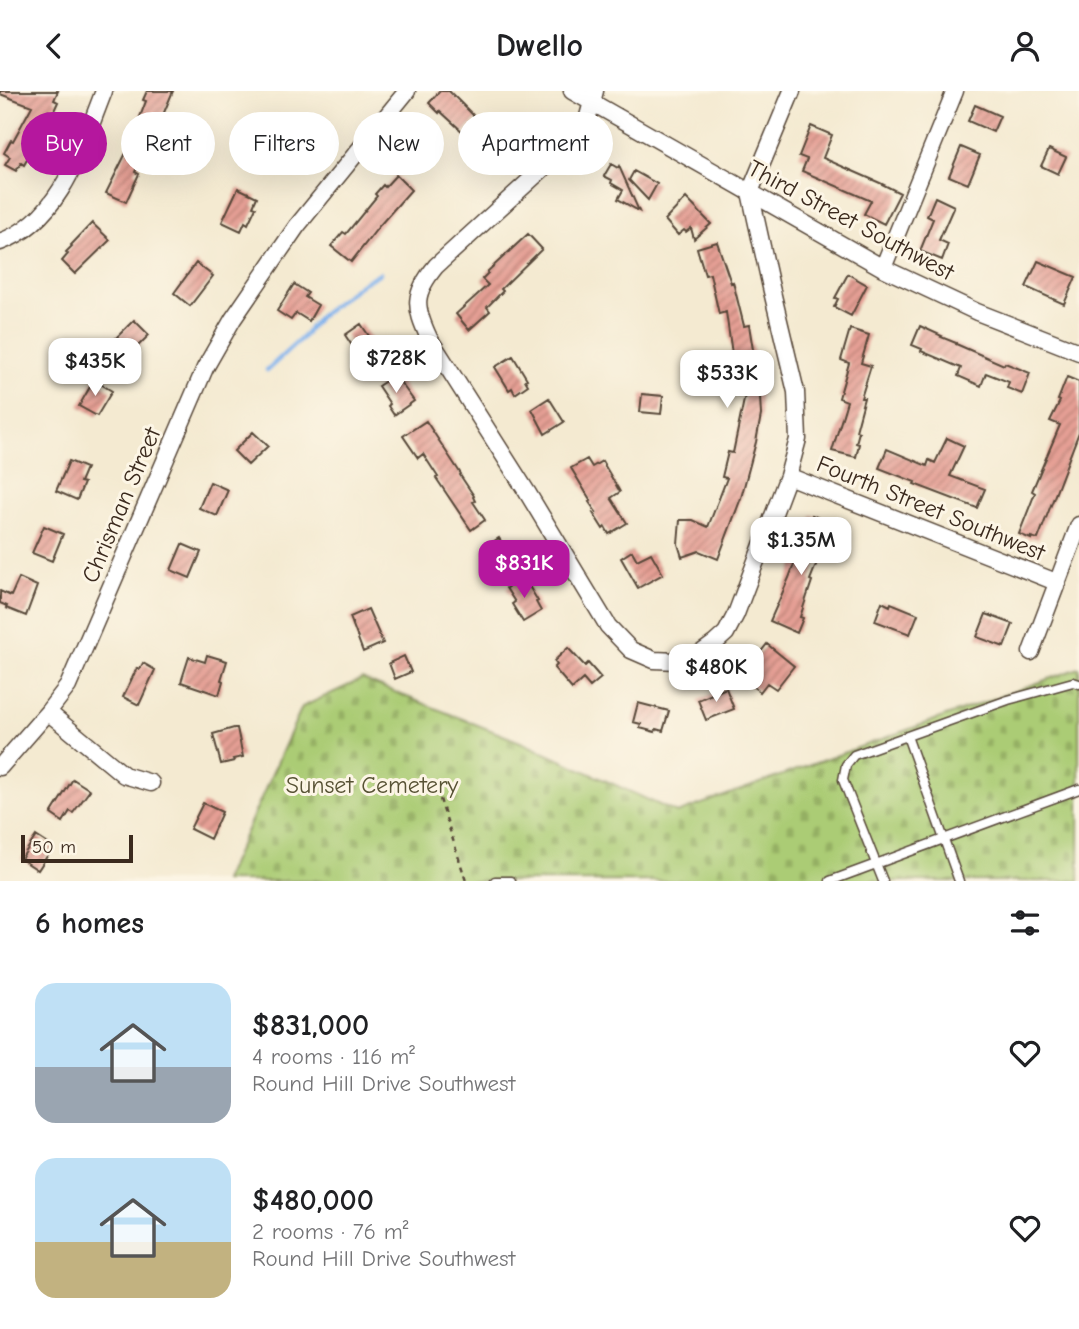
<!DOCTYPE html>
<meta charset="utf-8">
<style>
:root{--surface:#fff;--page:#f2f2f2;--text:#202124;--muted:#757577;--accent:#b5179e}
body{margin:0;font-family:"Comic Neue",sans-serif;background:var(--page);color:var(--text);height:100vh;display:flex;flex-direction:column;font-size:26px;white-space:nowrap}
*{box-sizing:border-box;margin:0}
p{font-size:23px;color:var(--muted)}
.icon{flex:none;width:38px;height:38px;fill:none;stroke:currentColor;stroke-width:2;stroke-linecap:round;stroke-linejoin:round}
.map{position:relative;height:790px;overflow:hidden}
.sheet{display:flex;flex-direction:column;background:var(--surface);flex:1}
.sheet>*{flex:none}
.banner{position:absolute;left:21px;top:21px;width:700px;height:63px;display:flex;gap:14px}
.scale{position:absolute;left:21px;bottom:18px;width:112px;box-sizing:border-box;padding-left:7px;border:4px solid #3b2a1e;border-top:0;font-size:19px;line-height:24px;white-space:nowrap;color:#3b2a1e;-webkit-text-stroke:5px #fcf5e5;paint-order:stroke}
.price{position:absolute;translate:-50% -60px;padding:0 16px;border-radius:14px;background:#fff;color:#222;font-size:23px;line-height:46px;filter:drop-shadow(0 2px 4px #0008)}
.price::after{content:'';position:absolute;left:50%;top:42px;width:21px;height:16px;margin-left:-10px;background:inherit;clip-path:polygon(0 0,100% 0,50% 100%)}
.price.on{background:var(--accent);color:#fff}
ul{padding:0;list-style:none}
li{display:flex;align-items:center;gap:21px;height:175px;padding:0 35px}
li span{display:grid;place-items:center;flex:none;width:196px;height:140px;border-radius:21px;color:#555}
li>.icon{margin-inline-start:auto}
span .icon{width:84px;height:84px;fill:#fffc;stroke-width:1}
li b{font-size:30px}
h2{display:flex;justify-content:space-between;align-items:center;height:84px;padding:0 35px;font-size:30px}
.chip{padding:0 24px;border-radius:32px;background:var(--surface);box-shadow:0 7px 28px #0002;font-size:24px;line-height:63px}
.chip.on{background:var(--accent);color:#fff}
header{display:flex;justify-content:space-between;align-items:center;height:91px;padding:0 35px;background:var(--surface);font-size:32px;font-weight:600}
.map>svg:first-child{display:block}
.cemetery{fill:url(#cemetery-stones);stroke:#737b49;stroke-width:2}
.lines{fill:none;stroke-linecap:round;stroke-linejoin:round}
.stream{stroke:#81b3ed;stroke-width:4.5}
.building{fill:url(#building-hatch)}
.service-casing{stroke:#574739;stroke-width:11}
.minor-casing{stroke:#574739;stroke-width:19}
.path{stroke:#574739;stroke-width:2.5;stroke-dasharray:5 5;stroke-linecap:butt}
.service{stroke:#fff;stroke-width:8}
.minor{stroke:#fff;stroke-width:16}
.labels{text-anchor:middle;stroke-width:6;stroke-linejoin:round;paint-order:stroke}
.street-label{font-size:24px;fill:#3b2a1e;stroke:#fcf5e5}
.park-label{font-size:24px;fill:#575234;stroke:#fcf5e5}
</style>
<header><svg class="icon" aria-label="back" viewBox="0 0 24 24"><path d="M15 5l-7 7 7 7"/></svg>Dwello<svg class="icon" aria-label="person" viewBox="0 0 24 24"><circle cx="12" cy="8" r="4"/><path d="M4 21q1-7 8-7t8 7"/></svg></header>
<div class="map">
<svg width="1079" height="790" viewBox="0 0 1079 790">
<defs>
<pattern id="cemetery-stones" width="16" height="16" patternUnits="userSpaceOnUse" patternTransform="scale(1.75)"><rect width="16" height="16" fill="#abcc74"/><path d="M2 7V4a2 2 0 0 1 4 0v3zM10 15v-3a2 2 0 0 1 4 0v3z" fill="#94af64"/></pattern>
<pattern id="building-hatch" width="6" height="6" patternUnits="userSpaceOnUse" patternTransform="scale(1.75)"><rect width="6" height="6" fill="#e59f94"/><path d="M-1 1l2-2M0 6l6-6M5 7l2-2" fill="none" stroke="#bb8278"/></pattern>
</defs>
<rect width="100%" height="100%" fill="#fcf5e5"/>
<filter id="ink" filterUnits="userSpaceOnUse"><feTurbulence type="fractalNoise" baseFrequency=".0143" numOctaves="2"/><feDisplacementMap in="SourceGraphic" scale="14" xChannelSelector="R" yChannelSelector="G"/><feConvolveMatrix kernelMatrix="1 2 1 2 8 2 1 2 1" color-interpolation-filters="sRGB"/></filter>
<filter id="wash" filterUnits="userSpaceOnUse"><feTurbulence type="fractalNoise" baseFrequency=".00686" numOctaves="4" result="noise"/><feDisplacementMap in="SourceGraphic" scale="28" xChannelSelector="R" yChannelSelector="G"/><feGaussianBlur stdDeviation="1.57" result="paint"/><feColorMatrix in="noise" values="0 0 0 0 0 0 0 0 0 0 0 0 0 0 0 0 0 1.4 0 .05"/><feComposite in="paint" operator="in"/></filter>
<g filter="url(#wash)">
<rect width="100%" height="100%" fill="#f4ead1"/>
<path class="cemetery" d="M 1079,577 L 1079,790 L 224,790 L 302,616 L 362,588 L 523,652 L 677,722 Z"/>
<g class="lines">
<path class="stream" d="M 267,279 L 301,248 L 319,226 L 361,193 L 380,182"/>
</g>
<g id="blocks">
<path class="building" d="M 0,0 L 58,0 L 54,9 L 58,11 L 53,22 L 49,20 L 38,49 L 24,74 L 21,72 L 16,80 L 5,74 L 10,66 L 4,62 L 11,49 L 13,50 L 32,15 L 0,3 Z
M 147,0 L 173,0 L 148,60 L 145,58 L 135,81 L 139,83 L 126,111 L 106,102 L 127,60 L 146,10 L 143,9 Z
M 440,0 L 449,0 L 477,28 L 464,42 L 440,20 L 439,22 L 429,12 Z
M 975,14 L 1000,25 L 993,41 L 968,30 Z
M 270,30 L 291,38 L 282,60 L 262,53 Z
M 811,35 L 832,44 L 823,67 L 880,92 L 900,102 L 884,133 L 864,123 L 871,110 L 802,80 L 807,68 L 799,65 Z
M 961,56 L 980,64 L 968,93 L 949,85 Z
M 1049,58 L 1066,66 L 1058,83 L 1041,75 Z
M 611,73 L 618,77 L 619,75 L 639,120 L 618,108 L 623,99 L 611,92 L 612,89 L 604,85 Z
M 634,80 L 657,93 L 648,109 L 629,89 Z
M 396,84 L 411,99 L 380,134 L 351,171 L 331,155 L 343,141 L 346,143 L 377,105 L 375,103 L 383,94 L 385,96 Z
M 238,97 L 257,106 L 253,115 L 256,116 L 248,133 L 245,131 L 241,140 L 222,131 Z
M 935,106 L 954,115 L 939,149 L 948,153 L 942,169 L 920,160 L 933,128 L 927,125 Z
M 686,107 L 711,133 L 694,148 L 691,137 L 686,141 L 684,139 L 678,144 L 665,129 Z
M 92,132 L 110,149 L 75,183 L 62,170 L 68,163 L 66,161 L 72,155 L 71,154 Z
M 528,143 L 542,158 L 501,198 L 503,200 L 487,216 L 490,220 L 469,239 L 456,223 L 488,194 L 482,188 L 488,182 L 487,181 Z
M 717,151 L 731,192 L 733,191 L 744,235 L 749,234 L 755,271 L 758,271 L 761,324 L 756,351 L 741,407 L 718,468 L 699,460 L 682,466 L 678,453 L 680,429 L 693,429 L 708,436 L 727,387 L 722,386 L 728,361 L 733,362 L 745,304 L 739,305 L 739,302 L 731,302 L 729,284 L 692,288 L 690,267 L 732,263 L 726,221 L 719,223 L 710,183 L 705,184 L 697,157 Z
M 1038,170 L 1076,186 L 1064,213 L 1026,196 Z
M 196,172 L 213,185 L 190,215 L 174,202 Z
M 848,183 L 867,194 L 851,225 L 834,216 L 838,208 L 835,207 Z
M 294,193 L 308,202 L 305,206 L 318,214 L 309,230 L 296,222 L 291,229 L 277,220 Z
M 134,229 L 149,244 L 128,265 L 113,250 Z
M 361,233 L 377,257 L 375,258 L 379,265 L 367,273 L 362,267 L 361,268 L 345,244 Z
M 920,235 L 942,245 L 941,246 L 956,252 L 956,253 L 1004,274 L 1005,272 L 1030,282 L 1022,303 L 1007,297 L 1009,291 L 986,282 L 981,295 L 958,285 L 961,277 L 921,260 L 922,258 L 912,254 Z
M 850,238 L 869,244 L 861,272 L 871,275 L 861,307 L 864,307 L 862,314 L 863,314 L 856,340 L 859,341 L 856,352 L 859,353 L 856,366 L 832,360 L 847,310 L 839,307 L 849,272 L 841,269 Z
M 513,265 L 527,288 L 525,289 L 528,294 L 515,303 L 512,297 L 509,299 L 495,276 Z
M 395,284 L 414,310 L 394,324 L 388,315 L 390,313 L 378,295 Z
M 1067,286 L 1079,291 L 1079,341 L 1038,448 L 1031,446 L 1031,448 L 1019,443 L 1035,402 L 1032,400 L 1060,334 L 1050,330 L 1060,310 L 1058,309 Z
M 94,289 L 112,300 L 97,325 L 79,315 Z
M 642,303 L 663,305 L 661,323 L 640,321 Z
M 549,307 L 564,331 L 545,343 L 532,318 Z
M 426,330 L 461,383 L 460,384 L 474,405 L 473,406 L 475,410 L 473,411 L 485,429 L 471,439 L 436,387 L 438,386 L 423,363 L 418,367 L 403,345 Z
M 253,341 L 268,355 L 248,374 L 234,360 Z
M 947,347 L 964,355 L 950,385 L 985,398 L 977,417 L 914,393 L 915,391 L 879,377 L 887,358 L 927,375 L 929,369 L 935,372 Z
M 587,368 L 592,376 L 602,370 L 620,401 L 611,407 L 627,432 L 609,443 L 605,436 L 603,438 L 593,422 L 596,421 L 589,411 L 591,410 L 571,377 Z
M 69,370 L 86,377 L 80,391 L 84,392 L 77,409 L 56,400 Z
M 210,391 L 228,399 L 217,425 L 199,417 Z
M 812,424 L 830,432 L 824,448 L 826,449 L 810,489 L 812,490 L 800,526 L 803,527 L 797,542 L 770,530 L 789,487 Z
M 44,435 L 63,443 L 52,470 L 32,462 Z
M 499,447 L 512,467 L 495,477 L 485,461 L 485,456 Z
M 182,453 L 201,461 L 190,487 L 171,479 Z
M 632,460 L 637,469 L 651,462 L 663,483 L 638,497 L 621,467 Z
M 19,487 L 37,495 L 26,525 L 6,517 L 7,515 L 0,512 L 0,500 L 11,505 Z
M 524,487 L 538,510 L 536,511 L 541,520 L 523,531 L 512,513 L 515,511 L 506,497 Z
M 882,511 L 890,515 L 891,512 L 918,523 L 910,543 L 875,530 Z
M 368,518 L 383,552 L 363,561 L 350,526 Z
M 986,523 L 1013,533 L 1004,556 L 977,546 Z
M 767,553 L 794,575 L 776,598 L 767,592 L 760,601 L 741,586 Z
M 568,557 L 585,575 L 588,572 L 601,587 L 590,596 L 583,588 L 572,598 L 554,577 L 557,574 L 554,570 Z
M 207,564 L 227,570 L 221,589 L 223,590 L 219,604 L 181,591 L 189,566 L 205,571 Z
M 404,565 L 411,581 L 395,588 L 389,572 Z
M 143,572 L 155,579 L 139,614 L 123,606 L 137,577 L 140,578 Z
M 726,597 L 734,618 L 706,629 L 698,609 Z
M 638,612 L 669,620 L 663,640 L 656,638 L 655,641 L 640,637 L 641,633 L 633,631 Z
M 234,637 L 237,637 L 243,666 L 233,668 L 234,670 L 221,673 L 213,643 Z
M 73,688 L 90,699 L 73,722 L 70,720 L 63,731 L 51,723 Z
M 203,712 L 222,721 L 210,748 L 190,738 Z
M 36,745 L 53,756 L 38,779 L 21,768 Z"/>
</g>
</g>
<g filter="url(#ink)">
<use href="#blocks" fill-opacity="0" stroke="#574739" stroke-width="2"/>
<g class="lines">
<defs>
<path id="service" d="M 907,645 L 959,790
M 495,790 L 511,790
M 830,790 L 1079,698
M 883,790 L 843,689 L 846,674 L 854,664 L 1008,609 L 1073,591 L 1079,593"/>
<path id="minor" d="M 572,0 L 883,177 L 977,221 L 1079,261
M 595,0 L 584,40 L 436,175 C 413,203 414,215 429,247 L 527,401 L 608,535 L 631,559 L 654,569 L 677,570 L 697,565 L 715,552 L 726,542 L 736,523 L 788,385 L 798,348 L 796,301 L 770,192 L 750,101 L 792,0
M 0,151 C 62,129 82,55 104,0
M 883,177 L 955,0
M 788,385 L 1056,491
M 1031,561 L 1079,434
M 48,621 L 124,684 L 151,692
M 0,676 L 48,621 L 68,595 L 205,277 L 233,228 L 297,135 L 407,0"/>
</defs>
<use href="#service" class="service-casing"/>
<use href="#minor" class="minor-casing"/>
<path class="path" d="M 440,708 L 466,790"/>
<use href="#service" class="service"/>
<use href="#minor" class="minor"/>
</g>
</g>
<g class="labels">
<g class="street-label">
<text transform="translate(851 129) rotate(28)" y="8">Third Street Southwest</text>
<text transform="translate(121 414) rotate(-67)" y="8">Chrisman Street</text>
<text transform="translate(931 417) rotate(22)" y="8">Fourth Street Southwest</text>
</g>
<g class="park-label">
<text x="372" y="702">Sunset Cemetery</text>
</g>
</g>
</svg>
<div class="scale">50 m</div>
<b class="price" style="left:396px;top:304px">$728K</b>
<b class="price" style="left:95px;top:307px">$435K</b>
<b class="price" style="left:727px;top:319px">$533K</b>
<b class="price" style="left:801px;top:486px">$1.35M</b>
<b class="price on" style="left:524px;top:509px">$831K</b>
<b class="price" style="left:716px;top:613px">$480K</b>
<div class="banner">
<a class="chip on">Buy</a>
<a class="chip">Rent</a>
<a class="chip">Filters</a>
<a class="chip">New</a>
<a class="chip">Apartment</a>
</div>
</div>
<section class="sheet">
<h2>6 homes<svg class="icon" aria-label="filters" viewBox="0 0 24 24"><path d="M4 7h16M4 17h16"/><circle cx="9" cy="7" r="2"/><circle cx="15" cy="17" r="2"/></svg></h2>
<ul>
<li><span style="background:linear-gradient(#bfe0f5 60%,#9aa5b1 0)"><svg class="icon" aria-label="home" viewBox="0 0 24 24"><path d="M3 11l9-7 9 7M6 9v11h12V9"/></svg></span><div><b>$831,000</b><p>4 rooms · 116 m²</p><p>Round Hill Drive Southwest</p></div><svg class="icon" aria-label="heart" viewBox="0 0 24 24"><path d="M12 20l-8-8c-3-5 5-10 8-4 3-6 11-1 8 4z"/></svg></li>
<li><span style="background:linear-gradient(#bfe0f5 60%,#c2b280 0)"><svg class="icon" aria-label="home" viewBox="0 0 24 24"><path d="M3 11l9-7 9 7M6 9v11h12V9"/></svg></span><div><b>$480,000</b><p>2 rooms · 76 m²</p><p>Round Hill Drive Southwest</p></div><svg class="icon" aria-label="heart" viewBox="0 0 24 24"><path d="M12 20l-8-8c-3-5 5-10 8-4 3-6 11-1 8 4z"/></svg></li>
</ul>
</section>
